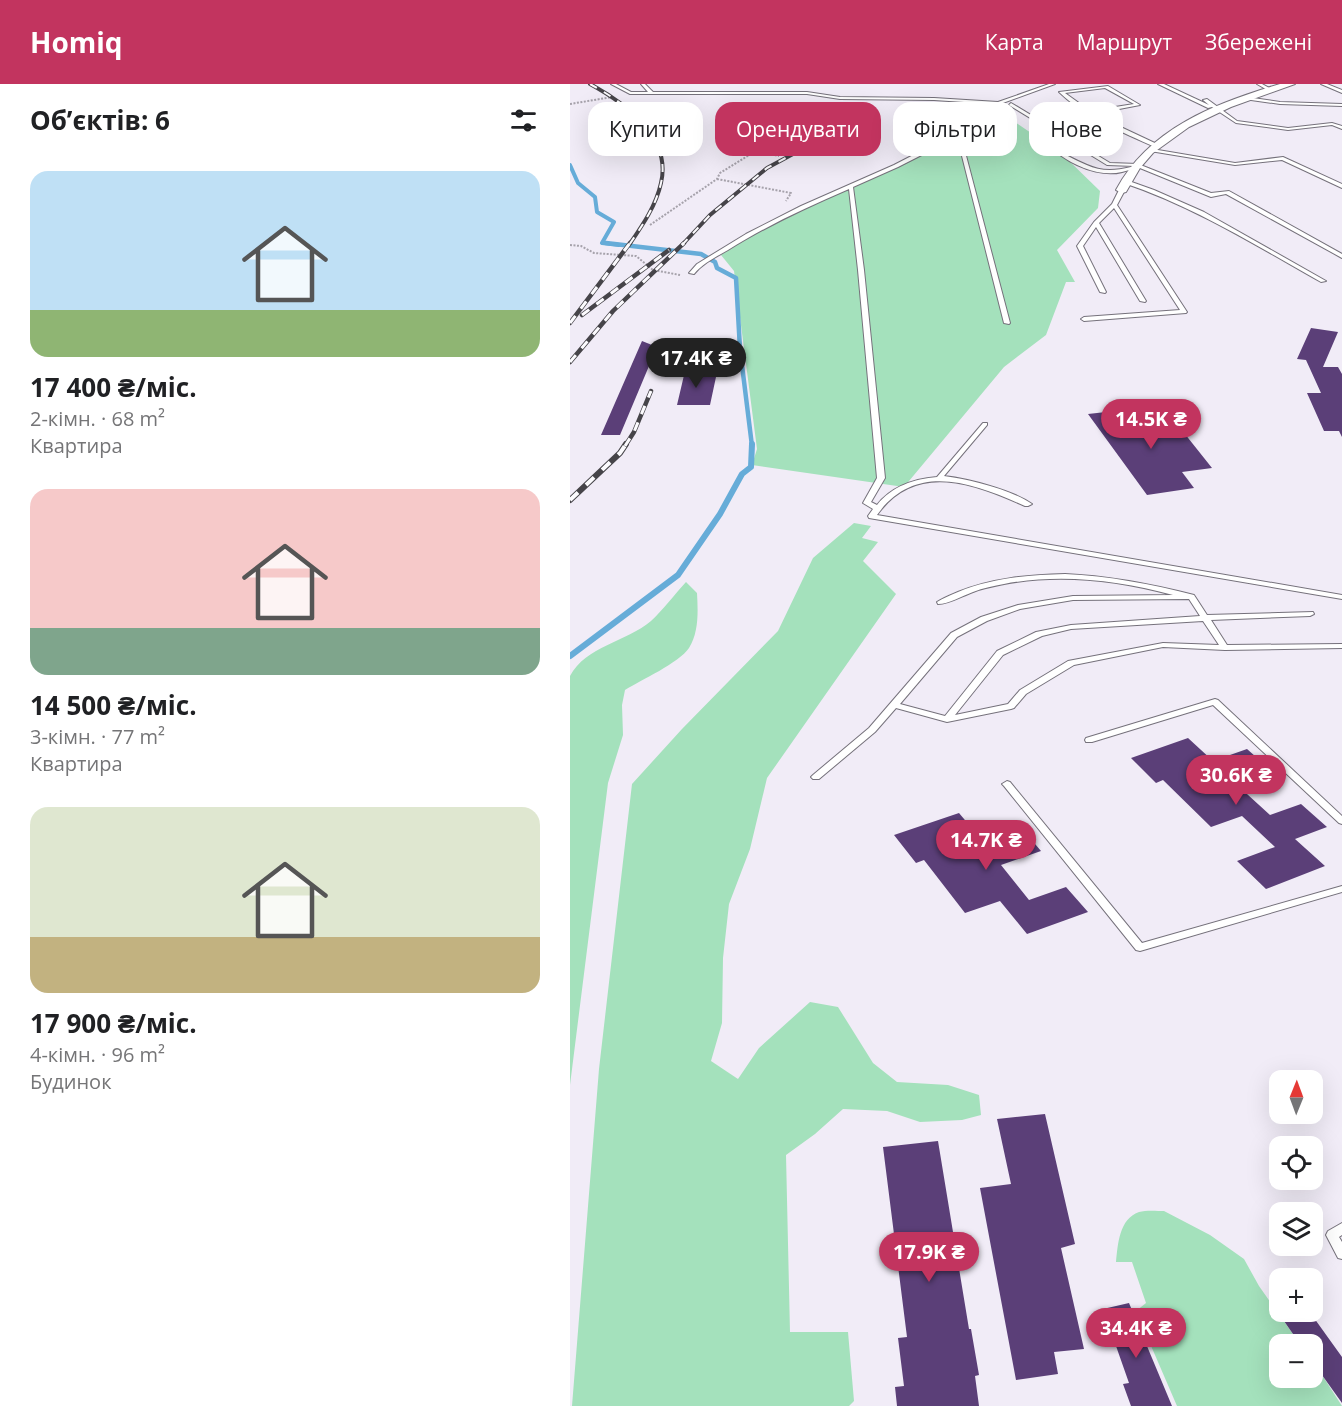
<!DOCTYPE html>
<html lang="uk">
<meta charset="utf-8">
<style>
:root{--surface:#fff;--page:#f2f2f2;--text:#202124;--muted:#757577;--accent:#c2345f}
body{margin:0;font-family:"Open Sans",sans-serif;background:var(--page);color:var(--text);height:100vh;display:flex;flex-direction:column;font-size:22px;white-space:nowrap}
*{box-sizing:border-box;margin:0}
p{font-size:20px;color:var(--muted)}
.icon{flex:none;width:33px;height:33px;fill:none;stroke:currentColor;stroke-width:2;stroke-linecap:round;stroke-linejoin:round}
.map{position:relative;flex:1;overflow:hidden}
.panel{display:flex;flex-direction:column;background:var(--surface);width:570px}
.panel>*{flex:none}
.top-card{position:absolute;left:18px;top:18px;width:570px;height:54px;display:flex;gap:12px}
.needle{width:39px;rotate:1deg}
.tools{position:absolute;left:699px;top:986px;display:grid;gap:12px}
.tools a{display:grid;place-items:center;width:54px;height:54px;border-radius:12px;background:var(--surface);box-shadow:0 6px 24px #0002;font-size:30px}
.price{position:absolute;translate:-50% -51px;padding:0 14px;border-radius:21px;background:var(--accent);color:#fff;font-size:20px;line-height:39px;filter:drop-shadow(0 2px 3px #0008)}
.price::after{content:'';position:absolute;left:50%;top:36px;width:18px;height:14px;margin-left:-9px;background:inherit;clip-path:polygon(0 0,100% 0,50% 100%)}
.price.current{background:#222;color:#fff}
ul{padding:0;list-style:none}
li{display:grid;align-content:center;gap:12px;height:318px;padding:0 30px}
li span{display:grid;place-items:center;height:186px;border-radius:18px;color:#555}
li>.icon{margin-inline-start:auto}
span .icon{width:108px;height:108px;fill:#fffc;stroke-width:1}
li b{font-size:26px}
h2{display:flex;justify-content:space-between;align-items:center;height:72px;padding:0 30px;font-size:26px}
.chip{padding:0 21px;border-radius:18px;background:var(--surface);box-shadow:0 6px 24px #0002;font-size:21px;line-height:54px}
.chip.current{background:var(--accent);color:#fff}
header{display:flex;align-items:center;gap:36px;box-sizing:border-box;height:84px;padding:0 30px;background:var(--accent);color:#fff}
header strong{font-size:28px}
nav{display:flex;gap:33px;margin-inline-start:auto;font-size:21px}
main{display:flex;flex:1;min-height:0}
.map>svg:first-child{display:block}
.green{fill:#a4e1bc}
.lines{fill:none;stroke-linecap:round;stroke-linejoin:round}
.stream-far2{stroke:#66acd8;stroke-width:4}
.stream-far1{stroke:#66acd8;stroke-width:4.5}
.stream{stroke:#66acd8;stroke-width:6}
.building{fill:#5b3f78}
.service-casing{stroke:#75717b;stroke-width:2}
.minor-casing{stroke:#75717b;stroke-width:2}
.path{stroke:#a6a2ab;stroke-width:2;stroke-dasharray:2 1.5;stroke-linecap:butt}
.service{fill:#fff;fill-rule:evenodd}
.minor{fill:#fff;fill-rule:evenodd}
.rail-far2-casing{stroke:#464449;stroke-width:4}
.rail-far1-casing{stroke:#464449;stroke-width:4.5}
.rail-casing{stroke:#464449;stroke-width:6}
.rail-far2{stroke:#fcfbfe;stroke-width:2;stroke-dasharray:8;stroke-linecap:butt}
.rail-far1{stroke:#fcfbfe;stroke-width:3;stroke-dasharray:9;stroke-linecap:butt}
.rail{stroke:#fcfbfe;stroke-width:4;stroke-dasharray:11;stroke-linecap:butt}
</style>
<header>
<strong>Homiq</strong>
<nav><a>Карта</a><a>Маршрут</a><a>Збережені</a></nav>
</header>
<main>
<section class="panel">
<h2>Об’єктів: 6<svg class="icon" aria-label="filters" viewBox="0 0 24 24"><path d="M4 7h16M4 17h16"/><circle cx="9" cy="7" r="2"/><circle cx="15" cy="17" r="2"/></svg></h2>
<ul>
<li><span style="background:linear-gradient(#bfe0f5 75%,#8fb573 0)"><svg class="icon" aria-label="home" viewBox="0 0 24 24"><path d="M3 11l9-7 9 7M6 9v11h12V9"/></svg></span><div><b>17 400 ₴/міс.</b><p>2-кімн. · 68 m²</p><p>Квартира</p></div></li>
<li><span style="background:linear-gradient(#f6c9c9 75%,#7fa58c 0)"><svg class="icon" aria-label="home" viewBox="0 0 24 24"><path d="M3 11l9-7 9 7M6 9v11h12V9"/></svg></span><div><b>14 500 ₴/міс.</b><p>3-кімн. · 77 m²</p><p>Квартира</p></div></li>
<li><span style="background:linear-gradient(#dfe7d0 70%,#c2b280 0)"><svg class="icon" aria-label="home" viewBox="0 0 24 24"><path d="M3 11l9-7 9 7M6 9v11h12V9"/></svg></span><div><b>17 900 ₴/міс.</b><p>4-кімн. · 96 m²</p><p>Будинок</p></div></li>
</ul>
</section>
<div class="map">
<svg width="772" height="1322" viewBox="0 0 772 1322">
<rect width="100%" height="100%" fill="#f1ecf7"/>
<path class="green" d="M 428,19 L 427,26 L 492,70 L 530,107 L 528,124 L 487,166 L 505,198 L 496,198 L 476,251 L 434,283 L 334,403 L 182,381 L 187,365 L 164,187 L 151,171 L 178,151 L 392,48 Z
M 284,439 L 301,442 L 292,454 L 308,458 L 293,477 L 326,510 L 197,694 L 180,765 L 159,820 L 153,874 L 152,939 L 141,977 L 168,995 L 189,964 L 240,918 L 268,923 L 303,979 L 327,998 L 378,1001 L 409,1011 L 411,1031 L 392,1036 L 350,1038 L 317,1027 L 273,1025 L 245,1050 L 216,1071 L 220,1248 L 278,1248 L 284,1317 L 279,1322 L 2,1322 L 29,985 L 62,700 L 112,645 L 208,547 L 243,474 Z
M 116,498 L 127,509 C 128,527 129,548 119,564 C 109,579 71,596 55,606 L 52,621 L 53,651 L 38,699 L 0,1001 L 0,592 C 16,562 56,558 81,537 C 93,526 104,511 116,498 Z
M 594,1127 L 640,1151 L 674,1175 L 689,1202 L 730,1260 L 710,1260 L 710,1293 L 742,1293 L 743,1277 L 772,1322 L 607,1322 L 566,1227 L 576,1219 L 562,1178 L 546,1178 C 548,1160 549,1135 569,1128 C 576,1126 587,1127 594,1127 Z"/>
<g class="lines">
<path class="stream-far2" d="M 0,81 L 8,99 L 25,113 L 27,128 L 44,138 L 32,159 L 49,161"/>
<path class="stream-far1" d="M 36,159 L 131,170 L 145,178 L 147,184 L 166,194 L 170,265 L 182,362"/>
<path class="stream" d="M 0,572 L 108,491 L 150,430 L 172,390 L 181,383 L 182,360"/>
</g>
<path class="building" d="M 741,244 L 768,248 L 753,283 L 768,283 L 772,290 L 772,353 L 769,347 L 754,347 L 737,309 L 751,309 L 736,276 L 727,275 Z
M 72,257 L 87,263 L 50,351 L 31,351 Z
M 115,287 L 132,287 L 131,293 L 146,293 L 140,321 L 107,321 Z
M 563,325 L 574,338 L 603,335 L 642,384 L 612,388 L 624,404 L 577,411 L 518,330 Z
M 618,654 L 643,677 L 677,665 L 703,688 L 666,700 L 700,731 L 731,720 L 757,743 L 725,755 L 755,782 L 696,805 L 667,777 L 705,763 L 672,732 L 641,743 L 593,696 L 586,699 L 561,674 Z
M 389,729 L 410,754 L 449,741 L 471,767 L 431,781 L 459,816 L 496,803 L 518,828 L 457,850 L 430,817 L 395,829 L 354,776 L 346,779 L 324,751 Z
M 475,1030 L 505,1160 L 491,1164 L 514,1265 L 484,1268 L 488,1290 L 446,1296 L 410,1104 L 441,1100 L 427,1035 Z
M 368,1057 L 399,1245 L 401,1245 L 409,1291 L 405,1292 L 409,1322 L 327,1322 L 325,1303 L 334,1302 L 328,1254 L 337,1253 L 313,1063 Z
M 559,1219 L 602,1322 L 561,1322 L 553,1300 L 559,1299 L 533,1225 Z
M 707,1227 L 739,1227 L 772,1273 L 772,1319 L 742,1277 L 742,1260 L 730,1260 Z"/>
<g class="lines">
<defs>
<path id="service" d="M 41,0 L 46,0 L 61,8 L 78,8 L 71,0 L 75,0 L 83,8 L 237,8 L 270,13 L 364,14 L 428,18 L 479,0 L 485,0 L 430,20 L 389,52 L 394,64 L 440,239 L 439,240 L 434,239 L 390,64 L 385,54 L 328,83 L 283,103 L 294,186 L 315,394 L 301,418 L 307,421 C 322,402 344,395 367,393 L 413,339 L 417,339 L 417,341 L 374,392 C 399,395 442,406 462,420 L 458,422 L 455,422 C 405,400 346,376 307,431 L 772,511 L 772,515 L 299,434 L 298,432 L 303,425 L 293,419 L 307,394 L 288,186 L 279,105 C 237,123 196,142 158,166 C 146,173 133,179 124,190 L 119,189 L 127,180 L 176,150 L 231,122 L 324,81 L 390,47 L 424,20 L 364,16 L 270,15 L 237,10 L 60,10 Z
M 588,0 L 594,0 L 639,21 L 633,16 L 637,15 L 667,37 L 718,44 L 762,39 L 772,42 L 772,45 L 762,41 L 718,46 L 666,39 L 642,23 L 638,24 Z
M 687,0 L 692,0 L 703,6 L 699,7 Z
M 751,0 L 757,0 L 772,6 L 772,9 Z
M 538,2 L 570,21 L 523,30 L 589,61 L 589,63 L 585,63 C 552,48 516,34 489,8 ZM 535,4 L 564,20 L 520,27 L 495,9 Z
M 676,13 L 710,18 L 772,20 L 772,22 L 710,20 L 674,15 Z
M 441,19 L 540,79 L 568,80 L 641,109 L 659,107 L 772,170 L 772,174 L 656,110 L 641,113 L 565,82 L 537,81 L 439,21 Z
M 582,65 L 665,79 L 713,73 L 772,100 L 772,104 L 712,76 L 665,81 L 580,67 L 580,65 Z
M 492,69 C 518,82 530,91 561,83 L 563,84 C 540,96 511,86 490,71 L 490,69 Z
M 556,96 L 584,106 L 634,128 L 756,197 L 751,198 C 687,162 625,123 554,99 L 554,97 Z
M 552,104 L 555,106 L 547,121 L 617,228 L 616,229 L 514,237 L 511,235 L 514,233 L 610,226 L 544,124 L 529,139 L 576,217 L 575,218 L 570,217 L 526,143 L 513,162 L 536,208 L 535,209 L 530,208 L 507,162 L 524,138 L 542,120 L 549,106 Z
M 495,490 C 539,492 581,500 624,511 L 637,531 L 743,528 L 744,530 L 740,532 L 641,536 L 657,561 L 772,560 L 772,564 L 655,566 L 593,563 L 504,581 L 456,610 L 444,624 L 441,625 L 377,638 L 326,624 L 305,648 L 249,695 L 243,695 L 241,693 L 243,691 L 299,644 L 381,549 L 411,533 L 448,521 L 503,512 L 603,511 C 548,496 490,489 434,500 C 424,502 413,504 403,508 C 392,512 379,520 368,520 L 367,518 C 373,514 381,511 388,508 C 422,494 458,491 495,490 ZM 619,515 L 630,532 L 501,541 L 466,548 L 427,567 L 375,632 L 330,620 L 387,553 L 417,537 L 450,525 L 503,516 ZM 633,537 L 649,561 L 593,559 L 498,577 L 450,606 L 438,620 L 385,631 L 433,571 L 472,552 L 501,545 Z
M 645,615 L 648,616 L 772,732 L 772,740 L 769,739 L 643,621 L 522,658 L 516,658 L 515,656 L 516,654 Z
M 437,697 L 440,698 L 572,859 L 772,802 L 772,808 L 570,867 L 566,866 L 434,702 L 432,700 Z
M 772,1139 L 772,1151 L 769,1153 L 772,1158 L 772,1175 L 768,1174 L 756,1151 L 758,1147 Z"/>
<path id="minor" d="M 710,0 L 725,0 L 661,23 L 619,43 L 583,69 L 570,84 L 556,108 L 552,109 L 546,106 C 579,44 646,19 710,0 Z"/>
</defs>
<use href="#service" class="service-casing"/>
<use href="#minor" class="minor-casing"/>
<path class="path" d="M 0,20 L 42,13
M 267,51 L 284,55
M 184,67 L 209,72
M 147,95 L 221,109 L 216,117
M 80,141 L 147,95 L 150,89 L 210,52
M 0,161 L 11,162 L 24,169 L 66,172 L 83,186 L 110,191"/>
<use href="#service" class="service"/>
<use href="#minor" class="minor"/>
<defs>
<path id="rail-far2" d="M 20,0 C 55,19 102,53 91,99 C 86,122 72,142 59,161
M 112,161 L 140,131 L 197,84 L 262,49"/>
<path id="rail-far1" d="M 12,231 L 99,166
M 0,239 L 60,159
M 0,278 L 43,227 L 114,159
M 55,362 L 64,348 L 81,307"/>
<path id="rail" d="M 0,416 L 50,369 L 56,360"/>
</defs>
<use href="#rail-far2" class="rail-far2-casing"/>
<use href="#rail-far1" class="rail-far1-casing"/>
<use href="#rail" class="rail-casing"/>
<use href="#rail-far2" class="rail-far2"/>
<use href="#rail-far1" class="rail-far1"/>
<use href="#rail" class="rail"/>
</g>
</svg>
<div class="tools">
<a><svg class="needle" viewBox="-14 -14 28 28"><path d="M0-13l5 13h-10z" fill="#e53935"/><path d="M0 13l5-13h-10z" fill="#757577"/></svg></a>
<a><svg class="icon" aria-label="locate" viewBox="0 0 24 24"><circle cx="12" cy="12" r="6"/><path d="M12 2v4M12 18v4M2 12h4M18 12h4"/></svg></a>
<a><svg class="icon" aria-label="layers" viewBox="0 0 24 24"><path d="M12 4l9 5-9 5-9-5zM3 14l9 5 9-5"/></svg></a>
<a>+</a>
<a>−</a>
</div>
<b class="price current" style="left:126px;top:305px">17.4K ₴</b>
<b class="price" style="left:581px;top:366px">14.5K ₴</b>
<b class="price" style="left:666px;top:722px">30.6K ₴</b>
<b class="price" style="left:416px;top:787px">14.7K ₴</b>
<b class="price" style="left:359px;top:1199px">17.9K ₴</b>
<b class="price" style="left:566px;top:1275px">34.4K ₴</b>
<div class="top-card">
<a class="chip">Купити</a>
<a class="chip current">Орендувати</a>
<a class="chip">Фільтри</a>
<a class="chip">Нове</a>
</div>
</div>
</main>
